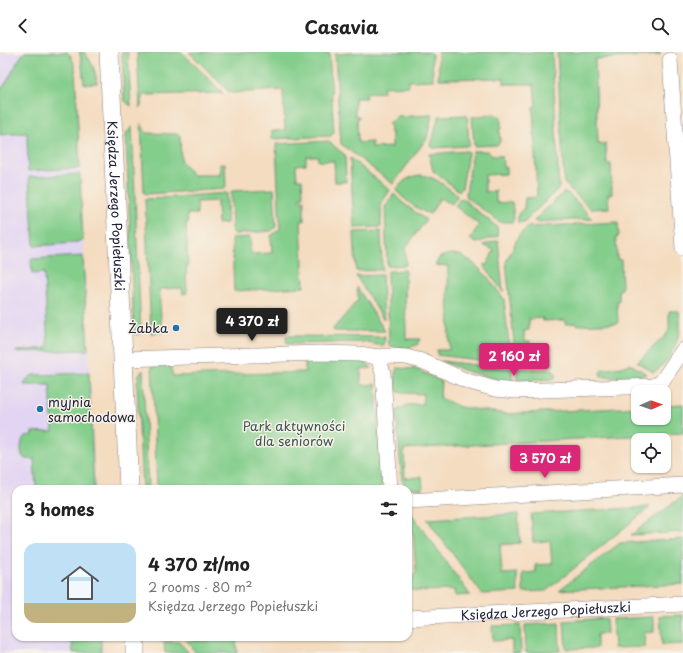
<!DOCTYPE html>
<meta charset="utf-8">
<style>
:root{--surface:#fff;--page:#f2f2f2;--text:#222;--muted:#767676;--accent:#db2777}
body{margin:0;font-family:"Playpen Sans",sans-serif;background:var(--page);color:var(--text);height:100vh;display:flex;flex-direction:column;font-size:15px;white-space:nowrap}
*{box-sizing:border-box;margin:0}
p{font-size:13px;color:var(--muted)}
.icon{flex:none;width:22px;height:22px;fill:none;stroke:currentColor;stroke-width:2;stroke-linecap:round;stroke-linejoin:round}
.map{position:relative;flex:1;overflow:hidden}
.side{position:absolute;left:12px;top:433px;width:400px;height:156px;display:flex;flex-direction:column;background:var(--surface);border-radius:12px;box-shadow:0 1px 3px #0004}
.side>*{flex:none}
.needle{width:26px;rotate:88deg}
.fabs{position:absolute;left:631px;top:333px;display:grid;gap:8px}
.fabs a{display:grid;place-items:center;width:40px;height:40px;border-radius:8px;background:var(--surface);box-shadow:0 1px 3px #0004;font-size:20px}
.price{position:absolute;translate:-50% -34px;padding:0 9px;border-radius:4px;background:var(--accent);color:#fff;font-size:13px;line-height:26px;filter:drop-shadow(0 1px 2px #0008)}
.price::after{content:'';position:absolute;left:50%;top:24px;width:12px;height:9px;margin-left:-6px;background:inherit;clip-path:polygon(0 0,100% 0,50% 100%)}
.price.active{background:#222;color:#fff}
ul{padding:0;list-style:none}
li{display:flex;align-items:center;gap:12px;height:100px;padding:0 12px}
li span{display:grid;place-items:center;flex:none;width:112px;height:80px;border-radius:12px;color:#555}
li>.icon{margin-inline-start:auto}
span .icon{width:48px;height:48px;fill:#fffc;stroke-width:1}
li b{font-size:17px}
h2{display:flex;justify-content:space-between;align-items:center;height:48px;padding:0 12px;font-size:17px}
header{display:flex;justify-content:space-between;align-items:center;height:52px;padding:0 12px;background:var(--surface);font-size:18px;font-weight:700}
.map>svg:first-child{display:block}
.built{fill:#e2d4f3}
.green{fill:#84ce8c;stroke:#537864}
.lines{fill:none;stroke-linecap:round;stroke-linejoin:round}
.minor-casing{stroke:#8b7f7e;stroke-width:16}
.tertiary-casing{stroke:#8b7f7e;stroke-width:20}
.minor{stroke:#fff;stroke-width:15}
.tertiary{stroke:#fff;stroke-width:19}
.poi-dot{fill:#1f6fb2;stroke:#f7f3e8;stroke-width:1.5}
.labels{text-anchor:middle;stroke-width:3;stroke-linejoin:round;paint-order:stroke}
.street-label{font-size:13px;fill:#22223b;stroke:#f7f3e8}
.poi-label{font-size:13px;fill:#22223b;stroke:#f7f3e8;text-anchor:end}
.park-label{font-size:13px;fill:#3f5653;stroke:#f7f3e8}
</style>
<header><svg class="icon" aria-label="back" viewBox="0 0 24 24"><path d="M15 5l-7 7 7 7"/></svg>Casavia<svg class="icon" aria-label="search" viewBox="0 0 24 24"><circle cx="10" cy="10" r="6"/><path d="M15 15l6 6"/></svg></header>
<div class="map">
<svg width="683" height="601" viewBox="0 0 683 601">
<rect width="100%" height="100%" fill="#f7f3e8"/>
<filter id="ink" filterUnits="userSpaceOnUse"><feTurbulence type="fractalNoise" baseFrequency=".025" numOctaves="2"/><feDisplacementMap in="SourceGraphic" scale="8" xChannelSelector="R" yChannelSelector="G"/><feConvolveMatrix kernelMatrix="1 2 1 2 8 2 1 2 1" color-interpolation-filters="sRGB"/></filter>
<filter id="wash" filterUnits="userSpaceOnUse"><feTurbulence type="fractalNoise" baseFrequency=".012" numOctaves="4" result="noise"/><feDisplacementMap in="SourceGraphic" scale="16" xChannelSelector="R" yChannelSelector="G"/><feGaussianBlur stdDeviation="0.9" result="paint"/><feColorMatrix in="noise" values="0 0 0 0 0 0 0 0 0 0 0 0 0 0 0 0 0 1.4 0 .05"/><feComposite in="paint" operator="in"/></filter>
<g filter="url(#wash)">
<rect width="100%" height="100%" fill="#f4dcc0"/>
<path class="built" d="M 67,0 L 72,4 L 75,15 L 95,437 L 16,437 L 16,585 L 101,585 L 102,601 L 0,601 L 0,1 Z"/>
<path class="green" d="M 25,0 L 67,0 L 71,4 L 75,15 L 80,116 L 28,119 L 27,81 L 0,83 L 0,38 C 11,27 14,11 25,0 Z
M 79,0 L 84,0 C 92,10 96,19 97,31 L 84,32 L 81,6 Z
M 122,0 L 128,0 L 131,54 L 124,48 Z
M 137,0 L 182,0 L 223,41 L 144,43 L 140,56 Z
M 189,0 L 329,0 L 334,81 L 331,84 L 272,87 L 272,79 L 285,78 L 283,38 L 230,41 Z
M 366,0 L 430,0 L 432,2 L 433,28 L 409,29 L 409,34 L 383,35 L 383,40 L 366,41 L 366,46 L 355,46 L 355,64 L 359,64 L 359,67 L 357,67 L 358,91 L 372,90 L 372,96 L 392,95 L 392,81 L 390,81 L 389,71 L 397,65 L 432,63 L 427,86 L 393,132 L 341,92 L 335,2 Z
M 438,0 L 552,0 L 559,136 L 524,170 L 518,171 L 518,162 L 524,156 L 525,146 L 537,145 L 533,55 L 536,55 L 534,32 L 504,32 L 504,26 L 439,27 Z
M 557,0 L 660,0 L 660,3 L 595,7 L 598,92 L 606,92 L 607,112 L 611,112 L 612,142 L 608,142 L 609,156 L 591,157 L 564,131 Z
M 494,62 L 501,65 L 501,77 L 499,77 L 500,90 L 497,93 L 474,94 L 472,65 Z
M 467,63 L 469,93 L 467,94 L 432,96 L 430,93 L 439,64 Z
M 141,71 L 146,81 L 179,82 L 180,84 L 181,110 L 193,123 L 220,123 L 220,112 L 225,111 L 226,135 L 224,137 L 146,142 L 144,141 Z
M 132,75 L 141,282 L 134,282 L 126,81 Z
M 328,89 L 345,103 L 346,130 L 335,130 L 334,109 L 318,109 L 318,104 L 306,104 L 306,112 L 296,113 L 297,127 L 302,127 L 303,145 L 299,146 L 299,148 L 304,148 L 304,169 L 301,169 L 304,235 L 234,239 L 232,186 L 250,185 L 251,202 L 272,201 L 271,184 L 280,177 L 276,92 Z
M 467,99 L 468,101 L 462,136 L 459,139 L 433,119 L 429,102 Z
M 473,99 L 488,99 L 493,104 L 502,104 L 503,115 L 506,115 L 506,122 L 485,123 L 485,140 L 496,139 L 496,151 L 512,150 L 514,167 L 512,170 L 500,170 L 467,146 L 466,141 Z
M 350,106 L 390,138 L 381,152 L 381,175 L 354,176 Z
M 80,122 L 83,188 L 74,191 L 34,194 L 29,125 Z
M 420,123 C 435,124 445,134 456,142 L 457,145 L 452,152 L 440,146 L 430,162 C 417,158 407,149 397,140 L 396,138 C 403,128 409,125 420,123 Z
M 274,137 L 276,175 L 271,179 L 235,182 L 232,180 L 231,141 L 232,139 Z
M 564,140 L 569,142 L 591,165 L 591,167 L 535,170 L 535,167 Z
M 227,141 L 227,171 L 218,172 L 217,149 L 197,150 L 197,162 L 187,162 L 188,171 L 186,171 L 188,215 L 186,215 L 187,241 L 183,242 L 182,236 L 159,237 L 162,280 L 151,281 L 145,148 L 147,147 Z
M 394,142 L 403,151 L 426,168 L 405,197 L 406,213 L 387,214 L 385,155 Z
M 460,147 L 464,148 L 497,175 L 498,184 L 476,191 L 470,187 L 479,173 L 455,154 Z
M 618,170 L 619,184 L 616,185 L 617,207 L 621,208 L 622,237 L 619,238 L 619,250 L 617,250 L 618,271 L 577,273 L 576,271 L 565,272 L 565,268 L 543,269 L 543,266 L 529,267 L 529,278 L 524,279 L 525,289 L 530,289 L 530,305 L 551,304 L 553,313 L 520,312 L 516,310 L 506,210 L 519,183 L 528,175 Z
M 381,179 L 382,218 L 356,219 L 354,180 Z
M 498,188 L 503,240 L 484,214 L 484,212 L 487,213 L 494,198 L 483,193 Z
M 450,202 L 461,203 L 472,210 L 486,223 L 504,247 L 511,312 L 437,303 L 437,298 L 449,298 L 448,214 L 435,213 L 440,205 Z
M 83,204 L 88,298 L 16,300 L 16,299 L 48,296 L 44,221 L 32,222 L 31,207 Z
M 405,218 L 406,287 L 420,287 L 417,293 L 408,296 L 389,294 L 387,220 L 389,219 Z
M 382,223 L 384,268 L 356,224 Z
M 357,235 L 385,279 L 334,279 L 333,277 L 358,248 Z
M 669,259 L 679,259 C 680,266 681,274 679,281 C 677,293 665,316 653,320 L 637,310 L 666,283 L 669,278 Z
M 286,284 L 385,285 L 384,294 L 363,290 L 287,292 Z
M 358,307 L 365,310 L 372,316 L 361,317 L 361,333 L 376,332 L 382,437 L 157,437 L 152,314 L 170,313 L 173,324 L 305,320 L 305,309 Z
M 441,309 L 511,317 L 513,332 L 463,318 Z
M 630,312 L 647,322 L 632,325 L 601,325 L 600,320 L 602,318 L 621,315 Z
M 397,316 L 416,317 L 441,329 L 440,346 L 460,355 L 506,362 L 638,355 L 638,366 L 664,366 L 664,353 L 683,352 L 683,381 L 404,397 L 405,426 L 422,425 L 423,437 L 407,436 L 402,428 L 396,359 L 407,353 L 423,352 L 423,342 L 402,341 L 396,339 L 395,321 Z
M 518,317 L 553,318 L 555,320 L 555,327 L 517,329 Z
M 143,318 L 148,437 L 142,437 L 137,333 L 139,322 Z
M 89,321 L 94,437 L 36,437 L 34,407 C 31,407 26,408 24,406 C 19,402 21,387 25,384 L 33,383 L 33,380 L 53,379 L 50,333 L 24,333 C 26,328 28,325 33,323 Z
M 683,444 L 683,480 L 631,483 Z
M 650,455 L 546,539 L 523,540 L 523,521 L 536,520 L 535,513 L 552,512 L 550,489 L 533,490 L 531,462 Z
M 411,461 L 470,543 L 455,544 L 454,538 L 416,539 L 408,536 L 416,520 L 413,480 L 408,480 L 408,466 Z
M 518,462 L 520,491 L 500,493 L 502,522 L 517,521 L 518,540 L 482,542 L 427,467 Z
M 683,487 L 683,532 L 559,538 L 620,491 Z
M 683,563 L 683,592 L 662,593 L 660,564 Z
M 654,565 L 654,580 L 644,581 L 645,595 L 614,596 L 612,567 Z
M 606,566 L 607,582 L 597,582 L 597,596 L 566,597 L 564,569 Z
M 559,571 L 560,599 L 526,601 L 525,573 Z
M 520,573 L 521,601 L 512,601 L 512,588 L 493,589 L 492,574 Z
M 72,585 L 101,585 L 101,601 L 73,601 Z
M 236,587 L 237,601 L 196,601 L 186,589 Z
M 164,590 L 179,590 L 189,601 L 165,601 Z"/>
</g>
<g filter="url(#ink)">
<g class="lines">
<defs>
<g id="minor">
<path d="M 670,8 L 683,196"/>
<path d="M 378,305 L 383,321 L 390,437"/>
<path d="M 124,307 L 320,301 L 359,302 L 378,305 L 389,304 L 406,305 L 422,309 L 467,329 L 495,337 L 516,339 L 654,334 L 662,329 L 683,298"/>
<path d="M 408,449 L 683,433"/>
<path id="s1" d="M 408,566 L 683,552"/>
</g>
<g id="tertiary">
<path id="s2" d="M 109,0 L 129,437"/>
<path d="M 135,585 L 135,601"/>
</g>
</defs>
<use href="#minor" class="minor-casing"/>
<use href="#tertiary" class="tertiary-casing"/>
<use href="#minor" class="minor"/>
<use href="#tertiary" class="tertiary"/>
</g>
</g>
<g class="poi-dot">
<circle cx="176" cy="276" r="4"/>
<circle cx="40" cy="357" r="4"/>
</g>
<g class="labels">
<g class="street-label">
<text dy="5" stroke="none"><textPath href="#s2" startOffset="154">Księdza Jerzego Popiełuszki</textPath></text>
<text dy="5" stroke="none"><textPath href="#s1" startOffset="138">Księdza Jerzego Popiełuszki</textPath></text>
</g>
<g class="poi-label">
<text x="168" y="281">Żabka</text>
<text x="48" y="355" text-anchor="start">myjnia<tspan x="48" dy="15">samochodowa</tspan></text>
</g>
<g class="park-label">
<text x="294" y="379">Park aktywności<tspan x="294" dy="15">dla seniorów</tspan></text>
</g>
</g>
</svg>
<div class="fabs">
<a><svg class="needle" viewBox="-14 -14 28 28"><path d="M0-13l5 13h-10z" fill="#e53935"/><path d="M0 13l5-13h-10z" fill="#767676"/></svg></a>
<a><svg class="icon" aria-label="locate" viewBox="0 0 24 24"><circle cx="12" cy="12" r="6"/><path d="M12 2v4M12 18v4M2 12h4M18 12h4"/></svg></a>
</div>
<b class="price active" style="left:252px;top:290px">4 370 zł</b>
<b class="price" style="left:514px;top:325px">2 160 zł</b>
<b class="price" style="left:545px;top:427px">3 570 zł</b>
<section class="side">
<h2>3 homes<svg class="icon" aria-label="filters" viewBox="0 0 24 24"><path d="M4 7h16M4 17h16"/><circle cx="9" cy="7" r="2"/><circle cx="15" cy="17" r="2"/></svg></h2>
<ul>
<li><span style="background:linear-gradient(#bfe0f5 75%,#c2b280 0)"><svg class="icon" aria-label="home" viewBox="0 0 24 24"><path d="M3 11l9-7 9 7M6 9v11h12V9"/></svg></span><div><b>4 370 zł/mo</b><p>2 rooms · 80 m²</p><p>Księdza Jerzego Popiełuszki</p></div></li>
</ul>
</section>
</div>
